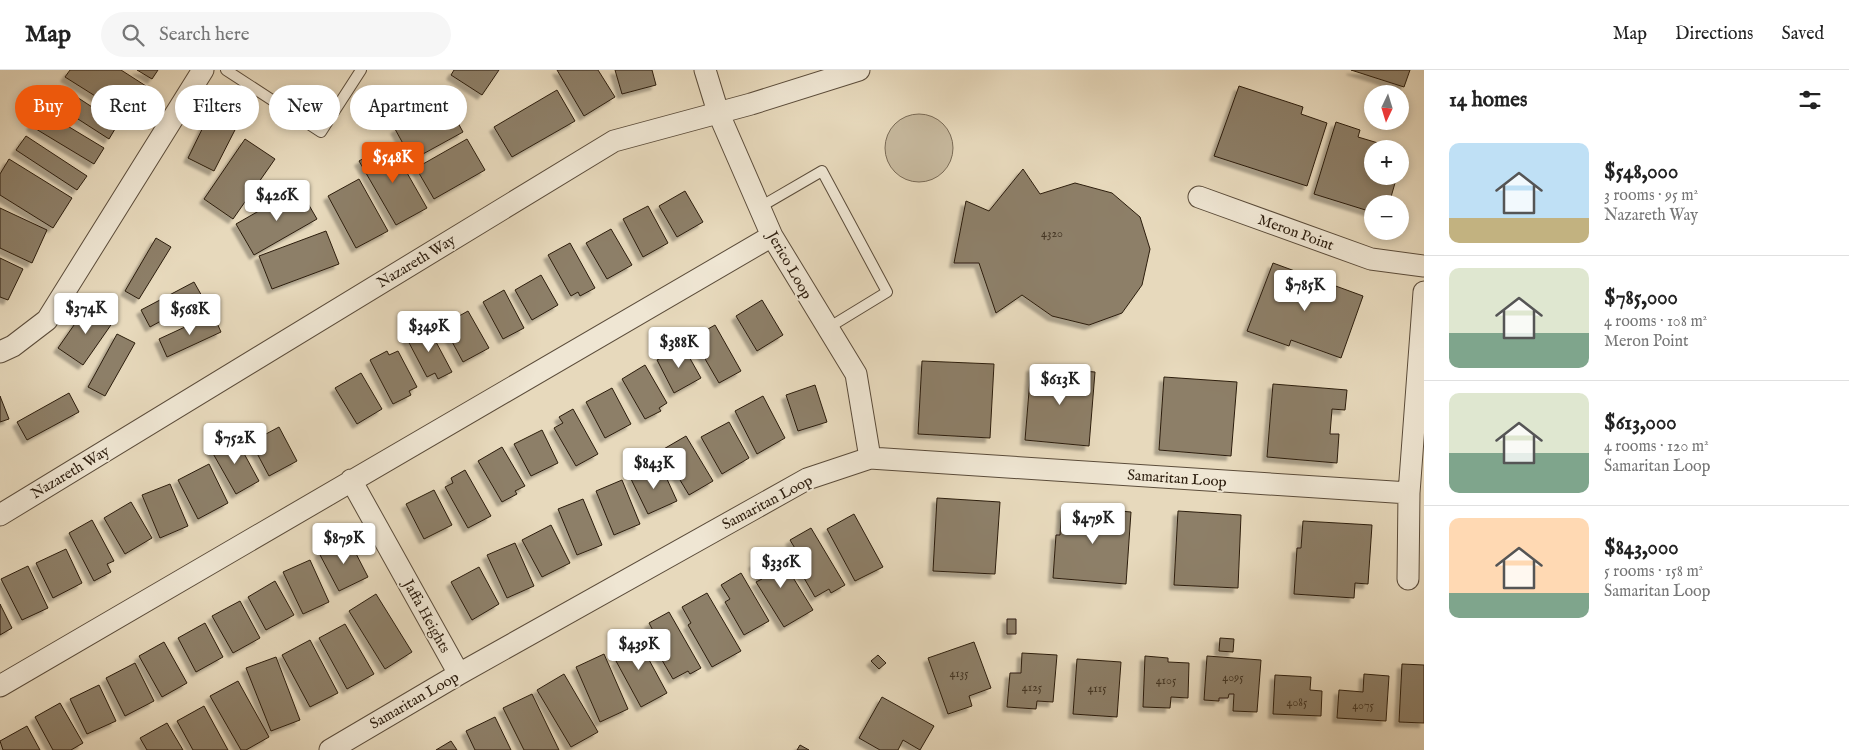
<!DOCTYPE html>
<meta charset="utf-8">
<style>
:root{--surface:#fff;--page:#f6f6f6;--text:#222;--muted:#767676;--line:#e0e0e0;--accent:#ea580c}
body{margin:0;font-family:"IM FELL English",serif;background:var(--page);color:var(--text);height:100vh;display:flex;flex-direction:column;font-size:19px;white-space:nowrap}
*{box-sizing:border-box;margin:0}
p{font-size:16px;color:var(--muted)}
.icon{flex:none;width:28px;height:28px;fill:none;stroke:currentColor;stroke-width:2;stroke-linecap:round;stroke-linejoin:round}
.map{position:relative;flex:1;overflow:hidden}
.drawer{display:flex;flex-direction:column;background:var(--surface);width:425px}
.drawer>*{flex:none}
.banner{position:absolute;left:15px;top:15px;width:475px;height:45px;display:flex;gap:10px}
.needle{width:32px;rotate:184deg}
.controls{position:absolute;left:1364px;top:15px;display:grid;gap:10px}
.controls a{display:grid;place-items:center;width:45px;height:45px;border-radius:50%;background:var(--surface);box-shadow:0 2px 8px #0003;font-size:25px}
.price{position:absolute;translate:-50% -42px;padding:0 11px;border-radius:5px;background:#fff;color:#222;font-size:16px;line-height:32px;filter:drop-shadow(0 1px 2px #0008)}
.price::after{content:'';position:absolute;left:50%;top:30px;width:15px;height:11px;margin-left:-8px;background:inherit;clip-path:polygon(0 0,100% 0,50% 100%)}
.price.on{background:var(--accent);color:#fff}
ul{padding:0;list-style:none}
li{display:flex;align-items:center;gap:15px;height:125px;padding:0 25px}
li+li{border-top:1px solid var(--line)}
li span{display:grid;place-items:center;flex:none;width:140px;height:100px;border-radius:10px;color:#555}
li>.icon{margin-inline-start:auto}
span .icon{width:60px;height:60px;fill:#fffc;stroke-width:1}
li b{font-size:21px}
h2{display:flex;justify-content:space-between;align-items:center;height:60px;padding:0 25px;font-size:21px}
.pill{padding:0 18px;border-radius:22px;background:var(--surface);box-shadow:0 2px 8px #0003;font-size:18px;line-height:45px}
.pill.on{background:var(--accent);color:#fff}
header{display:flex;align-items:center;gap:30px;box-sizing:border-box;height:70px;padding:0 25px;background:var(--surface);border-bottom:1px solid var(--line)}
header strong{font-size:24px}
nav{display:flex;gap:28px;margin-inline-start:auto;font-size:18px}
.search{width:350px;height:45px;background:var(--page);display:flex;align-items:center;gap:12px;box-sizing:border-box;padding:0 18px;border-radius:28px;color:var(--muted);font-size:19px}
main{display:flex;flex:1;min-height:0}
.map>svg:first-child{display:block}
.green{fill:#c7b99e;stroke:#7a6b56}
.building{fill:#8d7f68;stroke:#2c1d0e;filter:url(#shadow)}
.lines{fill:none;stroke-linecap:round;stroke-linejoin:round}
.service-casing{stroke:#5b4c3a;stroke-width:12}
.minor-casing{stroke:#5b4c3a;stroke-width:23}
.service{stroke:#efe6d3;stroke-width:10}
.minor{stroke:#efe6d3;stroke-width:21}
.labels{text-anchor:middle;stroke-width:4;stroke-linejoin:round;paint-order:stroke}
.number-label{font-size:12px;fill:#443624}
.street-label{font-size:15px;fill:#2c1d0e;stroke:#efe6d3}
</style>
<header>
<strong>Map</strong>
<div class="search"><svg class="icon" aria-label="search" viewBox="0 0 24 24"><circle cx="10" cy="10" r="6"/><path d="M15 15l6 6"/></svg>Search here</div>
<nav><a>Map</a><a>Directions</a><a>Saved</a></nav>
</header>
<main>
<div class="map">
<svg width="1424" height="680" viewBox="0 0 1424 680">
<defs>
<filter id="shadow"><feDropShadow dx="-4.5" dy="4.5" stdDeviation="1" flood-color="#0004"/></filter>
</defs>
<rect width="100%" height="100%" fill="#e7d9bc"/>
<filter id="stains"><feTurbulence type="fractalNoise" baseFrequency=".004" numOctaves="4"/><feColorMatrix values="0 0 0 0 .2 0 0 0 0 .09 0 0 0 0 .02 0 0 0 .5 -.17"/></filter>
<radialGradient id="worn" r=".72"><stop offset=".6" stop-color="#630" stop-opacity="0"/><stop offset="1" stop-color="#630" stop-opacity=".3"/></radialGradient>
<path class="green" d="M885 78a34 34 0 1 1 68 0a34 34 0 1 1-68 0Z"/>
<path class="building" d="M 70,0 L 121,0 L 146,16 L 127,46 L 65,7 Z
M 137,0 L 158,0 L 152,9 Z
M 454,0 L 499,0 L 482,25 L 451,5 Z
M 557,0 L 598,0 L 615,27 L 584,46 Z
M 615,0 L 652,0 L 656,15 L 622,24 Z
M 1351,0 L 1410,0 L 1404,17 Z
M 60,16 L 118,54 L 109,69 L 50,31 Z
M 1239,16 L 1303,37 L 1301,44 L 1327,53 L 1307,116 L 1214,86 Z
M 557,20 L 575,51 L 512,87 L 494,57 Z
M 446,31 L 463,62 L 412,90 L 395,59 Z
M 41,40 L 104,78 L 94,94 L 31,56 Z
M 211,41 L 238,54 L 214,101 L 188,88 Z
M 1336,52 L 1360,60 L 1358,67 L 1398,79 L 1372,79 L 1372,106 L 1397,106 L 1389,134 L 1372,134 L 1372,142 L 1314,124 Z
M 26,66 L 87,106 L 77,120 L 16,80 Z
M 245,69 L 275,89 L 233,149 L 204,129 Z
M 467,69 L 485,100 L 434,129 L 416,98 Z
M 390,73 L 427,138 L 396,155 L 359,91 Z
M 1400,79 L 1405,81 L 1400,97 Z
M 9,89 L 72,128 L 53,158 L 0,125 L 0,104 Z
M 1023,99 L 1040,124 L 1075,113 L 1112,123 L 1140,147 L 1150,179 L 1142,215 L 1122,243 L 1089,255 L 1052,246 L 1022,225 L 996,243 L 979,193 L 954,193 L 966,131 L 989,141 Z
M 359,109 L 388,161 L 356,178 L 328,126 Z
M 299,118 L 317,149 L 254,185 L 236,154 Z
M 685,121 L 703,152 L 677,167 L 659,136 Z
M 648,136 L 668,173 L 643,187 L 623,149 Z
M 0,138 L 47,160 L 32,193 L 0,178 Z
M 611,159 L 632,195 L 607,209 L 586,173 Z
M 326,161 L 339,194 L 272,219 L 259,186 Z
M 156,168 L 171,177 L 139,229 L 125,221 Z
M 570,173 L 595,218 L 580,226 L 578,222 L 571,226 L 548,185 Z
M 0,188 L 23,199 L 8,230 L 0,227 Z
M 1273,193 L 1363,226 L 1341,288 L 1291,270 L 1289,276 L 1247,261 Z
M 541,205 L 558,235 L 532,250 L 515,220 Z
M 194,212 L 203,228 L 150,257 L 141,240 Z
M 504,220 L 524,258 L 503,269 L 483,232 Z
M 762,230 L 783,265 L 757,281 L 736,246 Z
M 88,235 L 113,252 L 83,295 L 58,278 Z
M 468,241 L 489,278 L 463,292 L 443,255 Z
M 213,244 L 221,262 L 167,287 L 159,269 Z
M 427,255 L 452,302 L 438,309 L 435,303 L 427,307 L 406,267 Z
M 715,255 L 741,301 L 719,313 L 697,275 L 705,270 L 701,263 Z
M 117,264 L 135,273 L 105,326 L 88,317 Z
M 683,276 L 701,308 L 674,323 L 657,290 Z
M 387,281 L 389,285 L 398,281 L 417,317 L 409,321 L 411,325 L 393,334 L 370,290 Z
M 922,291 L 994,294 L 990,368 L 918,364 Z
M 645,295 L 667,333 L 659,338 L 661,341 L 645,349 L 622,309 Z
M 1031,297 L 1095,302 L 1089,376 L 1025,370 Z
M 361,303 L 382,339 L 357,354 L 335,318 Z
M 1164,307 L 1237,312 L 1231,386 L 1159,380 Z
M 1273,314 L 1347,320 L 1345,340 L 1332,339 L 1330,364 L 1339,364 L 1337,393 L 1267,387 Z
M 815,315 L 827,352 L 798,361 L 786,325 Z
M 612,318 L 631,354 L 605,368 L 586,332 Z
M 69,323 L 79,342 L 27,370 L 17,352 Z
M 0,326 L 9,349 L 0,352 Z
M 763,326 L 785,368 L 757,384 L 735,341 Z
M 573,339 L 598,384 L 576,396 L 554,358 L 563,353 L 559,347 Z
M 729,352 L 749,388 L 722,404 L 701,367 Z
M 279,357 L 297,391 L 269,406 L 251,372 Z
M 542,360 L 558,393 L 531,406 L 514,374 Z
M 686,366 L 713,411 L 689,425 L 662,380 Z
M 235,367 L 259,411 L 236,424 L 211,380 Z
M 502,377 L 525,416 L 515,421 L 517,424 L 502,432 L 478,391 Z
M 209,394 L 228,433 L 198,449 L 178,410 Z
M 661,396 L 677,431 L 648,444 L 631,409 Z
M 465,400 L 491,446 L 468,458 L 445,417 L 453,413 L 451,408 Z
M 622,410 L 640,454 L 614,465 L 596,421 Z
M 170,414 L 188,456 L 160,468 L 142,425 Z
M 434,420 L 452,455 L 424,469 L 406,434 Z
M 937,428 L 1000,432 L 995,504 L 933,501 Z
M 583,429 L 602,475 L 577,485 L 558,439 Z
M 131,432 L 152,468 L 125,484 L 104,448 Z
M 1062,436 L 1131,442 L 1126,514 L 1053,508 L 1056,465 L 1060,465 Z
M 1178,441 L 1241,445 L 1238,518 L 1174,515 Z
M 854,444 L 883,497 L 855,511 L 827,459 Z
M 92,450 L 114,491 L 107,494 L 111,502 L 94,511 L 69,463 Z
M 1303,451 L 1372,455 L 1368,514 L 1355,513 L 1354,528 L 1294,524 L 1297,478 L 1301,478 Z
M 551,455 L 570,493 L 542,507 L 522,470 Z
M 811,458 L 845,515 L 831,523 L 829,519 L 815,527 L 793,489 L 799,485 L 790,470 Z
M 348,468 L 368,507 L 339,521 L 319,483 Z
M 515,473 L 534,516 L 507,528 L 487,485 Z
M 66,479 L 82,513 L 53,528 L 36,493 Z
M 776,480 L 813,540 L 784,557 L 756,512 L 762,509 L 753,494 Z
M 310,490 L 329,532 L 303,544 L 283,502 Z
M 28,496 L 48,538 L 22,550 L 1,509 Z
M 479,497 L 499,534 L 472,550 L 451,512 Z
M 741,503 L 769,551 L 744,565 L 725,532 L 730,529 L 721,515 Z
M 275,511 L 294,545 L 266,560 L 248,527 Z
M 707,523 L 741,581 L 712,597 L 688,555 L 691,553 L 682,537 Z
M 376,524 L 412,582 L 385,599 L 349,541 Z
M 240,531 L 260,568 L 233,583 L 212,546 Z
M 0,534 L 12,558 L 0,565 Z
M 669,542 L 701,598 L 690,604 L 688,601 L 673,609 L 652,573 L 658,570 L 649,553 Z
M 1007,549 L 1016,549 L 1016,564 L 1007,564 Z
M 205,553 L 223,587 L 196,602 L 178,568 Z
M 345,554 L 374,604 L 347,619 L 319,568 Z
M 635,564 L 667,623 L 641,637 L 616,591 L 621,588 L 614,575 Z
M 1220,568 L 1234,569 L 1233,582 L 1219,581 Z
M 310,570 L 338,623 L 310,637 L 282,585 Z
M 164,572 L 187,613 L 162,627 L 139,586 Z
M 974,572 L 991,618 L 969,626 L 972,636 L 948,644 L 928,588 Z
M 1022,583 L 1057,585 L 1053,632 L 1037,631 L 1036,639 L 1007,637 L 1010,603 L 1021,603 Z
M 604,584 L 628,639 L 600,652 L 576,597 Z
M 878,585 L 886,593 L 879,599 L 871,591 Z
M 1145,586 L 1168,588 L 1168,592 L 1189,593 L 1188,628 L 1171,627 L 1170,638 L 1143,637 Z
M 1207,586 L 1261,590 L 1257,642 L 1233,641 L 1234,624 L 1229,624 L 1228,628 L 1219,628 L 1219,631 L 1204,630 Z
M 276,587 L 300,650 L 271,661 L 246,598 Z
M 1077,589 L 1121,592 L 1117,647 L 1073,644 Z
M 135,593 L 154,631 L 125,646 L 106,608 Z
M 1402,594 L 1424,595 L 1424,653 L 1399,652 Z
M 564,604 L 598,662 L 571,677 L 537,620 Z
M 1364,604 L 1389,606 L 1386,651 L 1337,648 L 1339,620 L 1363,622 Z
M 1275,605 L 1311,607 L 1310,620 L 1322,621 L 1321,646 L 1273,644 Z
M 238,611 L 269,667 L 246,680 L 241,680 L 210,626 Z
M 99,615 L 116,651 L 87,664 L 70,629 Z
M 532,624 L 559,680 L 524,680 L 503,638 Z
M 882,627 L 934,656 L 920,680 L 903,670 L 898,680 L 880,680 L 859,668 Z
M 60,633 L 83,673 L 71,680 L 53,680 L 35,647 Z
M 204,636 L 228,680 L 193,680 L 177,651 Z
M 495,647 L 511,680 L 475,680 L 466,661 Z
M 167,653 L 183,680 L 147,680 L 140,668 Z
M 27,656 L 40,680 L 3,680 L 0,671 Z
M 451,671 L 457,680 L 436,680 Z
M 800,675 L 809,680 L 797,680 Z"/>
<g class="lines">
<defs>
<path id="service" d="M 226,0 L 321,62 L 361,0
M 760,137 L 822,101 L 887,222 L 828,258"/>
<path id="minor" d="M 705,0 L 718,42 L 772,166 L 856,304 L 870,388
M 1199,127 L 1371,189 L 1424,196
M 0,282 L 13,276 L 47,250 L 203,0
M 351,410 L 459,604
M 0,445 L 614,71 L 751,34 L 859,0
M 1408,509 L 1409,423 L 1424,222
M 0,616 L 772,166
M 330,680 L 459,604 L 807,409 L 870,388 L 1409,423"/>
</defs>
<use href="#service" class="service-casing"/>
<use href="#minor" class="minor-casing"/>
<use href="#service" class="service"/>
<use href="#minor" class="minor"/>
</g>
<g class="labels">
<g class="number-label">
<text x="1052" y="167">4320</text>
<text x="959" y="607">4135</text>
<text x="1233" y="611">4095</text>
<text x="1166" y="614">4105</text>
<text x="1032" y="621">4125</text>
<text x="1097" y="622">4115</text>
<text x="1297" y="636">4085</text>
<text x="1363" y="639">4075</text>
</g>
<g class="street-label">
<text transform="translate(1296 162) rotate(20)" y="5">Meron Point</text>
<text transform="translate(416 191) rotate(-31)" y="5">Nazareth Way</text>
<text transform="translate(790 195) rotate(60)" y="5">Jerico Loop</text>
<text transform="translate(70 402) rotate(-31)" y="5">Nazareth Way</text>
<text transform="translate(1177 408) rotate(4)" y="5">Samaritan Loop</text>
<text transform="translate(767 432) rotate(-28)" y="5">Samaritan Loop</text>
<text transform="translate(427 546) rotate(61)" y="5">Jaffa Heights</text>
<text transform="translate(414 630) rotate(-30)" y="5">Samaritan Loop</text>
</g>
</g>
<rect width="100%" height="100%" filter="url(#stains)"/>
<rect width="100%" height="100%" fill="url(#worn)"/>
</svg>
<div class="controls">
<a><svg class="needle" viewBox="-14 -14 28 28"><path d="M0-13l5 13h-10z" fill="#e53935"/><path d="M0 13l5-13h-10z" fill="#767676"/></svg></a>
<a>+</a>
<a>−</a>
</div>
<b class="price on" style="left:393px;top:114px">$548K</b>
<b class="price" style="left:277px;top:152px">$426K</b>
<b class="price" style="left:1305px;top:242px">$785K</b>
<b class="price" style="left:86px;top:265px">$374K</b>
<b class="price" style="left:190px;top:266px">$568K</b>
<b class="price" style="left:429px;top:283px">$349K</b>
<b class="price" style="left:679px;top:299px">$388K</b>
<b class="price" style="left:1060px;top:336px">$613K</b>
<b class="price" style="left:235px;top:395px">$752K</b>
<b class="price" style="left:654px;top:420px">$843K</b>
<b class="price" style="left:1093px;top:475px">$479K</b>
<b class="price" style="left:344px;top:495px">$879K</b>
<b class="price" style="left:781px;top:519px">$336K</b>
<b class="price" style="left:639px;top:601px">$439K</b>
<div class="banner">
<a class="pill on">Buy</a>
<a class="pill">Rent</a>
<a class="pill">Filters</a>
<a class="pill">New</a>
<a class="pill">Apartment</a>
</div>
</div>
<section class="drawer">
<h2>14 homes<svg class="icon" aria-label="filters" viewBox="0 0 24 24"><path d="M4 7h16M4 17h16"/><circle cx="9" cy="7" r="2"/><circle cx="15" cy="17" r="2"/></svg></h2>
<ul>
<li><span style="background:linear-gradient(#bfe0f5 75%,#c2b280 0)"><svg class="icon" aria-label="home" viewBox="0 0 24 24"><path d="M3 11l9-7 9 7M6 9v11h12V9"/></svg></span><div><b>$548,000</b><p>3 rooms · 95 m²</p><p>Nazareth Way</p></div></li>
<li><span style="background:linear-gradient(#dfe7d0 65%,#7fa58c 0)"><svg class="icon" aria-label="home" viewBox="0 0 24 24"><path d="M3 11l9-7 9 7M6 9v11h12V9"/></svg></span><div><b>$785,000</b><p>4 rooms · 108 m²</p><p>Meron Point</p></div></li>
<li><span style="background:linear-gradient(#dfe7d0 60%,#7fa58c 0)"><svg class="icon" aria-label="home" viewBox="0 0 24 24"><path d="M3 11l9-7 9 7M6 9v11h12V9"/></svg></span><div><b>$613,000</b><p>4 rooms · 120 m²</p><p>Samaritan Loop</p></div></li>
<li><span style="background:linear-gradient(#ffd9b3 75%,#7fa58c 0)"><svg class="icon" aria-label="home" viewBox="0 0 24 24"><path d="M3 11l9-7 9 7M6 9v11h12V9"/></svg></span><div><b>$843,000</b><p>5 rooms · 158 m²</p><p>Samaritan Loop</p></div></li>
</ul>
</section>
</main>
